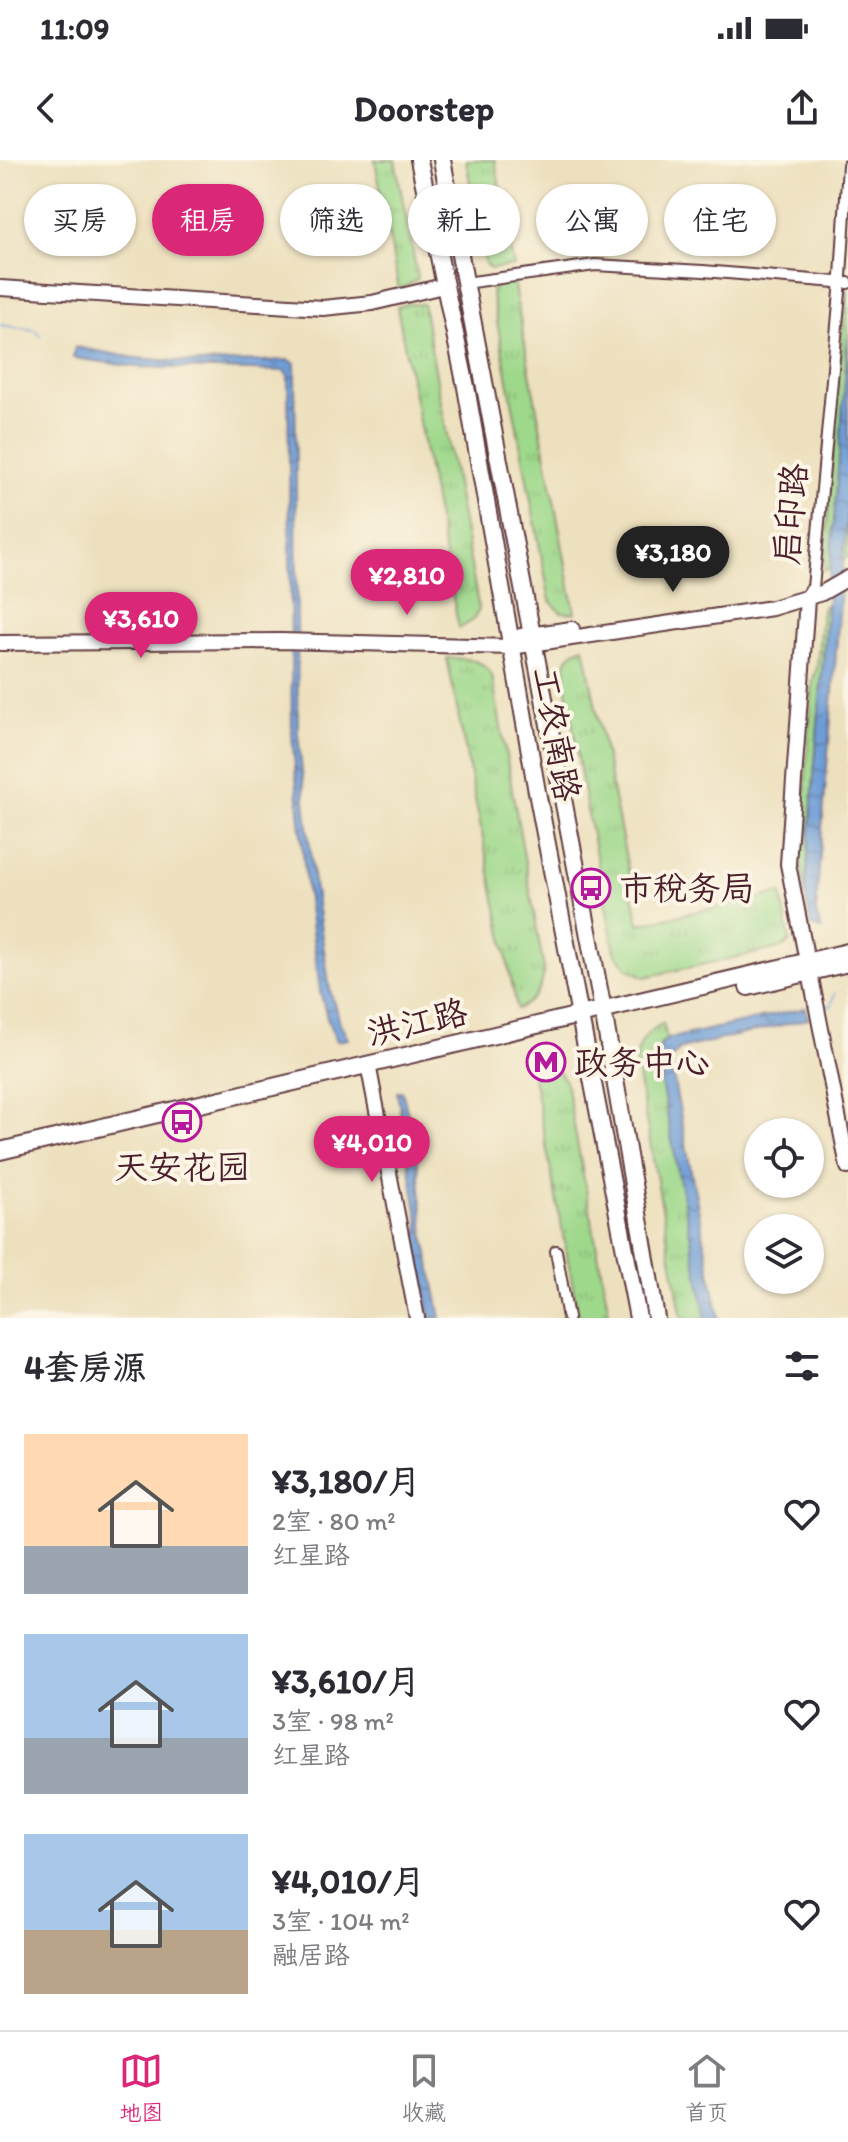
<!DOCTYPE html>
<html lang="zh">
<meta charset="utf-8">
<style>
:root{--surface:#fff;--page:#f2f2f3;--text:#2b2b33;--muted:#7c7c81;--line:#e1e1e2;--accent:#db2777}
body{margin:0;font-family:Itim,"LXGW WenKai TC",sans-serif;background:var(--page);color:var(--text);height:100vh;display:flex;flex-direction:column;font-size:30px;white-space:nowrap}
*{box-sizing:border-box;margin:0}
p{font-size:26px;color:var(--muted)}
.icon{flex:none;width:44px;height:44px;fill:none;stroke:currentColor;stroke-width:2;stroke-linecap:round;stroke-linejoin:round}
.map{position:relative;height:1158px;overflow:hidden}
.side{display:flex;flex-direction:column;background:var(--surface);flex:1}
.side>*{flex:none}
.guide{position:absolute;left:24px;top:24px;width:800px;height:72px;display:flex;gap:16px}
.controls{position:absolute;left:744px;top:958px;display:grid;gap:16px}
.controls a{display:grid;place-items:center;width:80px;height:80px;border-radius:50%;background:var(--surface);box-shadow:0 2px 6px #0004;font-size:40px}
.price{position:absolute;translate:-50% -68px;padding:0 18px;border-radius:28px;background:var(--accent);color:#fff;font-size:26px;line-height:52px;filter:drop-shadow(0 2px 4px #0008)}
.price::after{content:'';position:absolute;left:50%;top:48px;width:24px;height:18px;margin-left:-12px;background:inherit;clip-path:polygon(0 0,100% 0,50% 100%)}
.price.active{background:#222;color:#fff}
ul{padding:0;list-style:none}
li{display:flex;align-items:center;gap:24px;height:200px;padding:0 24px}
li span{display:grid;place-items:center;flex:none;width:224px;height:160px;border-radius:0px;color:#555}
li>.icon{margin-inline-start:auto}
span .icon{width:96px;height:96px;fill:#fffc;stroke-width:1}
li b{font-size:34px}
h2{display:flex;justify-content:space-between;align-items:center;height:96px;padding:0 24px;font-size:34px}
.tag{padding:0 28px;border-radius:36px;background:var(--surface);box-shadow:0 2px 6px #0004;font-size:28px;line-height:72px}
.tag.active{background:var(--accent);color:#fff}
.status{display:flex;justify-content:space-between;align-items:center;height:56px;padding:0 40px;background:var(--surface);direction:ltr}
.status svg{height:22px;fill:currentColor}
header{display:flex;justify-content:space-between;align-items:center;height:104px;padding:0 24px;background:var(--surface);font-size:36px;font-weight:700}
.menu{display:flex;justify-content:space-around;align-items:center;height:112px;border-top:2px solid var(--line);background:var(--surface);font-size:22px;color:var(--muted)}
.menu a{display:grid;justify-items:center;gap:4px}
.menu .active{color:var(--accent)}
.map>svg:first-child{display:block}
.grass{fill:url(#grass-tufts);stroke:#747c5b;stroke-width:2}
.water{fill:url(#water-ripples);stroke:#5c5e80;stroke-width:2}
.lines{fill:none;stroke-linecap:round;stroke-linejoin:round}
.stream{stroke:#6d9cd6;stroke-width:2}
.street-casing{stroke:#623c41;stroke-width:14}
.secondary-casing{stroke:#623c41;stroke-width:18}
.primary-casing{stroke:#623c41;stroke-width:20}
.street{stroke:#fff;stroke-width:10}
.secondary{stroke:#fff;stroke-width:14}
.primary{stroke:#fff;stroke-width:16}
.labels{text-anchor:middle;stroke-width:8;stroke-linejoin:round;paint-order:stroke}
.street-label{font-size:34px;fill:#4a1f2b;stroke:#fcf5e5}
.poi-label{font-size:34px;fill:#4a1f2b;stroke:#fcf5e5;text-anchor:start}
</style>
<div class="status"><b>11:09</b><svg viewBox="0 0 49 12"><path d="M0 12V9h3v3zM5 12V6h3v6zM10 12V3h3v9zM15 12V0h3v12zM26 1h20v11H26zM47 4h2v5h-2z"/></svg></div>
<header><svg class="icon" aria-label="back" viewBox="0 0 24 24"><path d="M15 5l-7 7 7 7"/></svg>Doorstep<svg class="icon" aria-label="share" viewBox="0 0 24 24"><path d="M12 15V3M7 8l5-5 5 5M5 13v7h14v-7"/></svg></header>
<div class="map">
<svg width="848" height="1158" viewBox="0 0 848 1158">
<defs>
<pattern id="grass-tufts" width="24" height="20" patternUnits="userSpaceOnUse" patternTransform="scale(2)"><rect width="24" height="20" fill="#9ed88b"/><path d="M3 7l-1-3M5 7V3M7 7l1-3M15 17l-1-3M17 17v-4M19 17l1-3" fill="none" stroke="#8ab978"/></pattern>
<pattern id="water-ripples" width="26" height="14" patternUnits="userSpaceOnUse" patternTransform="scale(2)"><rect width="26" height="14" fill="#6d9cd6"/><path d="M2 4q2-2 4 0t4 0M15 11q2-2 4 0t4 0" fill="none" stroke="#5c7fae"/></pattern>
</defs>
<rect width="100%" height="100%" fill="#fcf5e5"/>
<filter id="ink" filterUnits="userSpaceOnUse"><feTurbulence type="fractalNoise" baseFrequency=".0125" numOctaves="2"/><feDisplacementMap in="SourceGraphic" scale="16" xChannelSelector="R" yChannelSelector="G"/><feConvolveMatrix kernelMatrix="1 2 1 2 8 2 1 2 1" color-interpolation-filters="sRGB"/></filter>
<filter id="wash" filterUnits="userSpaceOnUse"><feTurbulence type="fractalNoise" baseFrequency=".006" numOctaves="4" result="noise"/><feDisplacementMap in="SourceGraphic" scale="32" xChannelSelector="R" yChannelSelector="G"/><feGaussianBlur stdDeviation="1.8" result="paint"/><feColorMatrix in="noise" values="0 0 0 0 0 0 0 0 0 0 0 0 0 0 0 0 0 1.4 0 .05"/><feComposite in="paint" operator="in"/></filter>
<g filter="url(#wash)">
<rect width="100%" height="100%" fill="#ede0be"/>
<path class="grass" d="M 375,0 L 395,0 L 418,119 L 399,130 Z
M 466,0 L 495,0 L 514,106 L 490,109 L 485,104 Z
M 513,121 L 575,453 L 561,452 L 550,441 L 491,130 L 497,124 Z
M 848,130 L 848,397 L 824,411 L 845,133 Z
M 407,144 L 423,144 L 479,450 L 473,460 L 459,469 L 397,147 Z
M 827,444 L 805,733 L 800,698 L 813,520 L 817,508 L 822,449 Z
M 584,487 L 639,764 L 781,733 L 790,781 L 784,787 L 645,817 L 628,809 L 615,792 L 584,634 L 564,511 C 567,498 570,491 584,487 Z
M 447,498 C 466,499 482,497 492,516 L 544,809 C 543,828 535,841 517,849 Z
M 663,863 L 667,879 L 660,884 L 661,923 L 706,1158 L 682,1158 L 636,905 C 637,884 645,873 663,863 Z
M 529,896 C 547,900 558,906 566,923 L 610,1158 L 579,1158 Z"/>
<path class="water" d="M 848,177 L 848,340 L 817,734 L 816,753 L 821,769 L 811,766 L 805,733 Z
M 75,187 L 136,198 L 200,203 L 289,200 L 295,203 L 298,574 L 314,724 L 330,830 L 339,861 L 348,879 L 337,881 L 328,862 L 320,831 L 306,724 L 292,575 L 288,216 L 284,211 L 137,207 L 73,198 Z
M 806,848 L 808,859 L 680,889 L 670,900 L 719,1158 L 706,1158 L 661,923 C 659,907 653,890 667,879 Z
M 402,931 L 416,982 L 424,1074 L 441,1158 L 430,1158 L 416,1080 L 419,1063 L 397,932 Z"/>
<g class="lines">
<path class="stream" d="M 0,165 L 35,170 L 41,176
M 824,848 L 831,846 L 835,833"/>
</g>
</g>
<g filter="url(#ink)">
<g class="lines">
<defs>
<path id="street" d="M 465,123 L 595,105 L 703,111 L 848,123
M 813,428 L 840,132 L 848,5
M 556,1091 L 568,1158"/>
<path id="secondary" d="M 0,128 L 323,148 L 372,143 L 443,126
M 521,476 L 572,469
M 0,483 L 281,481 L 511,487 L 772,448 L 822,433 L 848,418
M 807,801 L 788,704 L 807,439 L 811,432
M 810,813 L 848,1007
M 368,904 L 417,1158"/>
<path id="primary" d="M 419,0 L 466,227 L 537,632 L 638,1158
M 442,0 L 603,850 L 656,1158
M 748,827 L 848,803
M 0,991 L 848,792"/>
</defs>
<use href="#street" class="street-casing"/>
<use href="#secondary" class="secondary-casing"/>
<use href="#primary" class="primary-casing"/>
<use href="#street" class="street"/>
<use href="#secondary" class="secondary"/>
<use href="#primary" class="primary"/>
</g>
</g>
<defs>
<symbol id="bus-ring" viewBox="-11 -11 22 22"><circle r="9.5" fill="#fcf5e5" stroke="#b5179e" stroke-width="1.5"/><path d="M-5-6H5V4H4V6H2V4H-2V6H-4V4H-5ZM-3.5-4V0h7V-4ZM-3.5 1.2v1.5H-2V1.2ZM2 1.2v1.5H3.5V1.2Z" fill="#b5179e"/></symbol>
<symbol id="metro-ring" viewBox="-11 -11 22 22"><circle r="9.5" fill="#fcf5e5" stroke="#b5179e" stroke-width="1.5"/><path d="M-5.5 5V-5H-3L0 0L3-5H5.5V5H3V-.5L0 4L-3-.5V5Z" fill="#b5179e"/></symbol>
</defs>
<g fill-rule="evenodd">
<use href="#bus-ring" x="569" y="706" width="44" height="44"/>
<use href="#metro-ring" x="524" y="880" width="44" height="44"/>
<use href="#bus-ring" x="160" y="940" width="44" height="44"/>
</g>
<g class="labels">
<g class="street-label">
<text transform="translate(790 354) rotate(-85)" y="12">启印路</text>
<text transform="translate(557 574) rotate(80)" y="12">工农南路</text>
<text transform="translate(417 862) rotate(-13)" y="12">洪江路</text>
</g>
<g class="poi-label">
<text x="619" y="740">市税务局</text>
<text x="574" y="914">政务中心</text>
<text x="182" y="1019" text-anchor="middle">天安花园</text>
</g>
</g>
</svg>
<div class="controls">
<a><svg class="icon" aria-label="locate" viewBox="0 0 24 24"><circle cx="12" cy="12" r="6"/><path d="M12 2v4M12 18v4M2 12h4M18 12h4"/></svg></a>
<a><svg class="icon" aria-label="layers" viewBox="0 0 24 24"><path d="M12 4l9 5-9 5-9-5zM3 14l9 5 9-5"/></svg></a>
</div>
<b class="price active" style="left:673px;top:434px">¥3,180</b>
<b class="price" style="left:407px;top:457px">¥2,810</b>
<b class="price" style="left:141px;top:500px">¥3,610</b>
<b class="price" style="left:372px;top:1024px">¥4,010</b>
<div class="guide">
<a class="tag">买房</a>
<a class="tag active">租房</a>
<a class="tag">筛选</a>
<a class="tag">新上</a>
<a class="tag">公寓</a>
<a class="tag">住宅</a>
</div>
</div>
<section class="side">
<h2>4套房源<svg class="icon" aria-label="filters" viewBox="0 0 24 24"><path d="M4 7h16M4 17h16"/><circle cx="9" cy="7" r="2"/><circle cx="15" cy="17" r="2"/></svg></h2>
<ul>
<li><span style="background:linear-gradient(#ffd9b3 70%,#9aa5b1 0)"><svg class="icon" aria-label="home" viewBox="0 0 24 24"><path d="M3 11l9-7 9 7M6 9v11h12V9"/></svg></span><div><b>¥3,180/月</b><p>2室 · 80 m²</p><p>红星路</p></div><svg class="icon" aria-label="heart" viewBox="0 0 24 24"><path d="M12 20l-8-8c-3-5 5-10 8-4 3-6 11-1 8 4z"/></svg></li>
<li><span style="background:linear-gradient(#a9c7e8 65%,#9aa5b1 0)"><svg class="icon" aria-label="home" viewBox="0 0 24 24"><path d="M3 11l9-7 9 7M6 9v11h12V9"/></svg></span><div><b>¥3,610/月</b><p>3室 · 98 m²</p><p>红星路</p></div><svg class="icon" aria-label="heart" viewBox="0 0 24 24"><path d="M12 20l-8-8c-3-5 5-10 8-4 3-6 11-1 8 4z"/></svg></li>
<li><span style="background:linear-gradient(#a9c7e8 60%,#b9a48a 0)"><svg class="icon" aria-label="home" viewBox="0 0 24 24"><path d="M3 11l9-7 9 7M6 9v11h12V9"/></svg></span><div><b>¥4,010/月</b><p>3室 · 104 m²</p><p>融居路</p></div><svg class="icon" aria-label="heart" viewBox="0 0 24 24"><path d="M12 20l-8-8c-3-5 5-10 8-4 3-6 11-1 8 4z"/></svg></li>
</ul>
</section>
<nav class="menu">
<a class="active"><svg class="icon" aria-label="map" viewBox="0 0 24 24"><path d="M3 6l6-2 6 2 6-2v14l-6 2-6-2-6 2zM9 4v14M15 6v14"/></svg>地图</a>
<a><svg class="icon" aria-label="saved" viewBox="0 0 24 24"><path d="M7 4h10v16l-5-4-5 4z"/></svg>收藏</a>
<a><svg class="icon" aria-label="home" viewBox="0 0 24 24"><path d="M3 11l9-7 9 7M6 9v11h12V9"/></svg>首页</a>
</nav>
